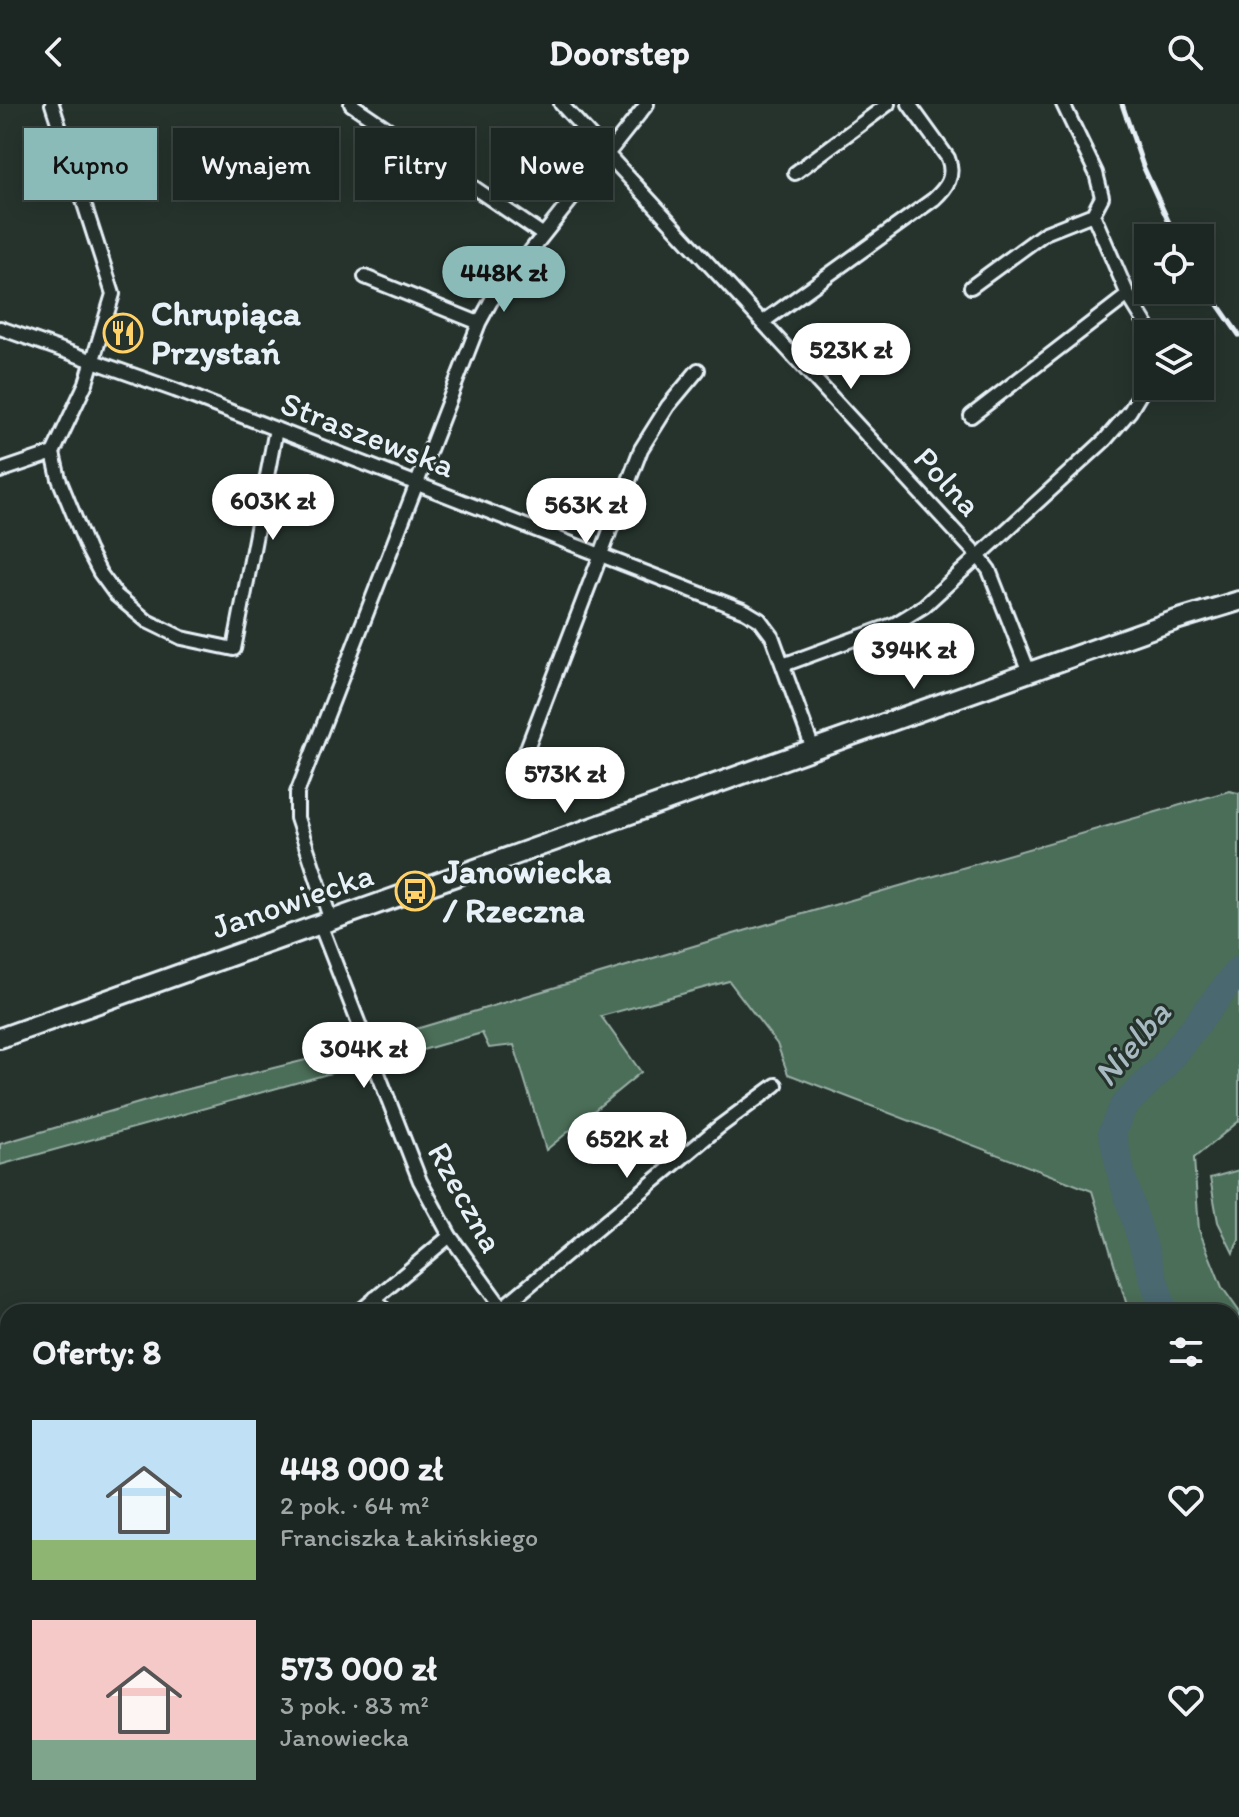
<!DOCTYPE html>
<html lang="pl">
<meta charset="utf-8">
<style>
:root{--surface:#1c2622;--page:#29322f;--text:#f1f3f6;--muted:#a0a5a5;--line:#3a4340;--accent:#8bbbb9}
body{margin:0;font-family:Itim,sans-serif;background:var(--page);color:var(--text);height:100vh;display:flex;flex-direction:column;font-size:30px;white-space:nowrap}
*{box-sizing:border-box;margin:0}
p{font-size:26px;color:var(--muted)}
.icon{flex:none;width:44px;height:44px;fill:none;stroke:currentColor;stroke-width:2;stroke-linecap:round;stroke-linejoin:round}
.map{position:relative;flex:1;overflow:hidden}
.side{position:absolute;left:0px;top:1200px;width:1240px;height:514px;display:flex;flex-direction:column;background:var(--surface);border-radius:24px 24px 0 0;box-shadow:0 4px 20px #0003,0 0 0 2px var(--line)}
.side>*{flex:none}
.guide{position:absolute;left:24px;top:24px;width:800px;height:72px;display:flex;gap:16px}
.tools{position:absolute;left:1134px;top:120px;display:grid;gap:16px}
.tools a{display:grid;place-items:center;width:80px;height:80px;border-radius:0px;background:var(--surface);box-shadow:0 4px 20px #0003,0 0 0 2px var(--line);font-size:40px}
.price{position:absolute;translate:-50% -68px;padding:0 18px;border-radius:28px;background:#fff;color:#222;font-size:26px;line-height:52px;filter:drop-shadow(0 2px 4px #0008)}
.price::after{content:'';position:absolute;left:50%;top:48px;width:24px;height:18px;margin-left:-12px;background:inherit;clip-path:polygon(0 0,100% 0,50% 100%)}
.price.selected{background:var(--accent);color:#111}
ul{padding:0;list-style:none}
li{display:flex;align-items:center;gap:24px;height:200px;padding:0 32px}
li span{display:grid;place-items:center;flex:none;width:224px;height:160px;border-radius:0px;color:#555}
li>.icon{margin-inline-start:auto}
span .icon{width:96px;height:96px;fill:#fffc;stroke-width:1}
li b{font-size:34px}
h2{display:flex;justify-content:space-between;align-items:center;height:96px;padding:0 32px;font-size:34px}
.chip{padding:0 28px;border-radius:0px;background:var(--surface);box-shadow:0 4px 20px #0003,0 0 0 2px var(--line);font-size:28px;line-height:72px}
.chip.selected{background:var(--accent);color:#111}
header{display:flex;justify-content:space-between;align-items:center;height:104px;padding:0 32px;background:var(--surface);font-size:36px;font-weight:800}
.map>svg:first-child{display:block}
.green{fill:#4c6e59;stroke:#9ab0a8;stroke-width:2}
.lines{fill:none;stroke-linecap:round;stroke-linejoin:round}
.river{stroke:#48686f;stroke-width:28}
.street-casing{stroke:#e8f1f8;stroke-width:18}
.secondary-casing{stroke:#e8f1f8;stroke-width:24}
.street{stroke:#26332d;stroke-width:12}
.secondary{stroke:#26332d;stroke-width:18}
.rail{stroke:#e8f1f8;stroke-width:5}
.labels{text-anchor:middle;stroke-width:6;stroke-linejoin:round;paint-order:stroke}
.poi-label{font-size:34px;font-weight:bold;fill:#e8f1f8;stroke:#26332d;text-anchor:start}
.street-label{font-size:34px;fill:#e8f1f8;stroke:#26332d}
.water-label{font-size:36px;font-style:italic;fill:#a8bac1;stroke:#26332d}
</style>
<header><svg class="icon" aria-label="back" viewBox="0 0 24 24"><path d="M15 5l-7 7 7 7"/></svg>Doorstep<svg class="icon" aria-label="search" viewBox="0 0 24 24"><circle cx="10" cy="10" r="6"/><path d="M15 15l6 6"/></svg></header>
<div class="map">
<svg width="1239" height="1713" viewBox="0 0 1239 1713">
<rect width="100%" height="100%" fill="#26332d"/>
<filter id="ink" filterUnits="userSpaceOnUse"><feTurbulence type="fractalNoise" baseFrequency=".0125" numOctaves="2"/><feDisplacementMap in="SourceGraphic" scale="16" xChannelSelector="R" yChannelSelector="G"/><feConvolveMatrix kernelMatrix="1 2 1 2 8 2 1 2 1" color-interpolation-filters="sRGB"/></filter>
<g filter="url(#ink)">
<path class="green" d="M 1229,687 L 1239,689 L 1239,1017 L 1194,1054 L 1199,1126 L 1222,1183 L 1239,1207 L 1239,1674 L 1232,1702 L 1232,1208 L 1129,1208 L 1092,1087 L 788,970 L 777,940 L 729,877 L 601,912 L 641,968 L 546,1046 L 514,941 L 489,944 L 482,929 L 384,957 L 379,936 L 737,829 Z
M 354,944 L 353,963 L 0,1061 L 0,1040 L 176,988 Z
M 1239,1066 L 1239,1136 L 1233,1149 L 1218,1118 L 1210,1074 Z
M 802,1706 L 1231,1706 L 1229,1713 L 799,1713 Z"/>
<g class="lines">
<path class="river" d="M 1164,1208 L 1122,1073 L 1112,1028 L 1123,1003 L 1162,964 L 1239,866
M 1232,1391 L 1237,1404 L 1239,1423
M 1232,1462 L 1235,1448
M 1165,1713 L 1167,1706"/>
<defs>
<path id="street" d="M 52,0 L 113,190 L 86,279 L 53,349 L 59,375 L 88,446 L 100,469 L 116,491 L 147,517 L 182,534 L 234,545 L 276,325
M 351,0 L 542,130
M 561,0 L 979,453 L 989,466 L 1029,568
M 1063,0 L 1096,69 L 1102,93 L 1093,110 L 1128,191 L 1152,230
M 795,69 L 888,0
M 365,173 L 479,219
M 971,183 L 1045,129 L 1093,110
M 763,218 L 934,95 C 947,83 955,72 948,54 L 909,0
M 0,224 L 175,286 L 745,507 L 760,516 L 772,532 L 813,645
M 971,312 L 1128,191
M 0,367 L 53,349
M 783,561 L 895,520 L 924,502 L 1105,336 L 1130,307 L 1148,277
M 526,647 L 641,345 L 668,302 L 698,266
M 331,817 L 297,714 L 297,689 L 479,219 L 491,197 L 647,0
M 320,820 L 420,1077 L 450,1132 L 505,1208
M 375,1194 L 386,1208
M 502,1204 L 719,1023 L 776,981
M 359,1208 L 450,1132
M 0,1262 L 8,1272
M 1232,1431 L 1239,1432
M 0,1441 L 8,1435
M 133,1706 L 138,1713
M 116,1713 L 125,1706
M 464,1713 L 467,1706
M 636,1713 L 640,1706"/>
<path id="secondary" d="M 0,934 L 1176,516 L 1239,497"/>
</defs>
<use href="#street" class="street-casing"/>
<use href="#secondary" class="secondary-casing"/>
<use href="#street" class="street"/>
<use href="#secondary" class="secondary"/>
<path class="rail" d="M 1122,0 L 1143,62 L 1176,134
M 1200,175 L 1239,231"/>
</g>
</g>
<defs>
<symbol id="restaurant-ring" viewBox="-11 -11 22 22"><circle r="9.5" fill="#26332d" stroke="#ffd166" stroke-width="1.5"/><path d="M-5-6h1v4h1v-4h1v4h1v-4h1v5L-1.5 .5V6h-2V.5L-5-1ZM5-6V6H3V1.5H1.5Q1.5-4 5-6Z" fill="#ffd166"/></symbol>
<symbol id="bus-ring" viewBox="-11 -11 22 22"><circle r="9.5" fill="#26332d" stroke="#ffd166" stroke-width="1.5"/><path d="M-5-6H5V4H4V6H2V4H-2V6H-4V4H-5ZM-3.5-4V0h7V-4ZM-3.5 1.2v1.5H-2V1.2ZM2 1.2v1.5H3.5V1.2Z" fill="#ffd166"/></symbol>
</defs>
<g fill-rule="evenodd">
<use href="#restaurant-ring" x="101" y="207" width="44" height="44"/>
<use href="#bus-ring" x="393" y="765" width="44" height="44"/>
</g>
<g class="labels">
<g class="poi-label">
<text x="151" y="221">Chrupiąca<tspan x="151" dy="39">Przystań</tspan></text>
<text x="443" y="779">Janowiecka<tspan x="443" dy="39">/ Rzeczna</tspan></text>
</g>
<g class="street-label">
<text transform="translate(368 330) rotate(21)" y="12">Straszewska</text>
<text transform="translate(948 377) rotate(47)" y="12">Polna</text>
<text transform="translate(292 796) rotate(-19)" y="12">Janowiecka</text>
<text transform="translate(466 1093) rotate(61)" y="12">Rzeczna</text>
</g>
<g class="water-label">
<text transform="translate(1131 939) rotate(-50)" y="13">Nielba</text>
</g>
</g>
</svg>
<div class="tools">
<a><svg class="icon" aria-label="locate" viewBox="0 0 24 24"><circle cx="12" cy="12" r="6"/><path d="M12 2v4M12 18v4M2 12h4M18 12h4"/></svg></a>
<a><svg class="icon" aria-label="layers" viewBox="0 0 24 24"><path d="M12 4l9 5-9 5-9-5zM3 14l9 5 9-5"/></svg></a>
</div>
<b class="price selected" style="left:504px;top:210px">448K zł</b>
<b class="price" style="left:851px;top:287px">523K zł</b>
<b class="price" style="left:273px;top:438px">603K zł</b>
<b class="price" style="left:586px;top:442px">563K zł</b>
<b class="price" style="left:914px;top:587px">394K zł</b>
<b class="price" style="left:565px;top:711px">573K zł</b>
<b class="price" style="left:364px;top:986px">304K zł</b>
<b class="price" style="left:627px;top:1076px">652K zł</b>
<div class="guide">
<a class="chip selected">Kupno</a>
<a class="chip">Wynajem</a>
<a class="chip">Filtry</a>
<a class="chip">Nowe</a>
</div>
<section class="side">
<h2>Oferty: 8<svg class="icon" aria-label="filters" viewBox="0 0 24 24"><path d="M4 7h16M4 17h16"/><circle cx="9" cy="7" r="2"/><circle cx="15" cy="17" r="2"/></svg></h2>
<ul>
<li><span style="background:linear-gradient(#bfe0f5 75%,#8fb573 0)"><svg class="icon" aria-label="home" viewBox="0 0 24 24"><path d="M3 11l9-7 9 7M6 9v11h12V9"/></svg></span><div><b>448 000 zł</b><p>2 pok. · 64 m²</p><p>Franciszka Łakińskiego</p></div><svg class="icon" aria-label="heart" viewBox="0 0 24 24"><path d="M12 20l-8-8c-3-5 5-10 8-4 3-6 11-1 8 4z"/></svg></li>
<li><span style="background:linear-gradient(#f6c9c9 75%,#7fa58c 0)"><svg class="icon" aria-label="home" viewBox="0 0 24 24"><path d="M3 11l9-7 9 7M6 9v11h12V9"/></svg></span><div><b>573 000 zł</b><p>3 pok. · 83 m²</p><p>Janowiecka</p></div><svg class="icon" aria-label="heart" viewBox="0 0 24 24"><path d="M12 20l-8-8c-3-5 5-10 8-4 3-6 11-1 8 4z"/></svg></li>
</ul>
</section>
</div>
